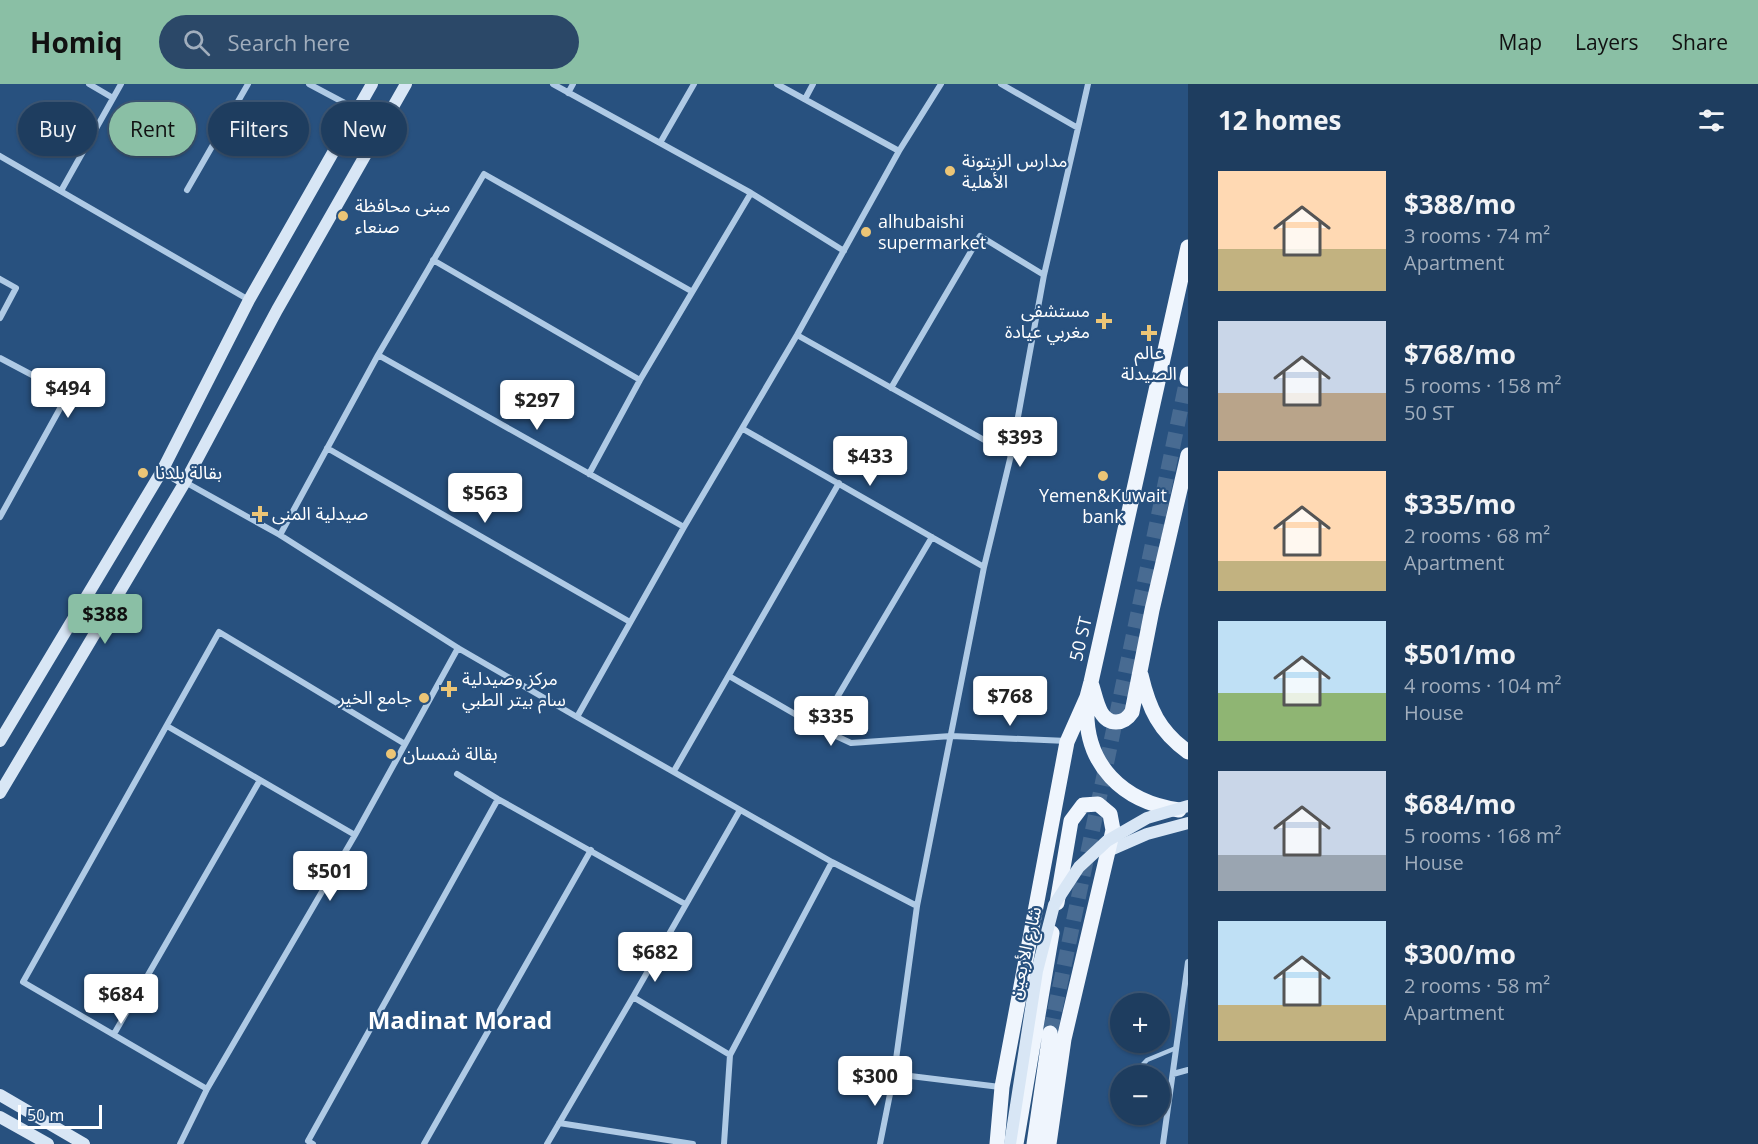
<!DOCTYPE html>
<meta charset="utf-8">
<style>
:root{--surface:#1e3d5f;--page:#2b4868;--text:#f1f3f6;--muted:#a1aebd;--line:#3c5674;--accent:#8abfa5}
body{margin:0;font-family:"Open Sans","Noto Sans Arabic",sans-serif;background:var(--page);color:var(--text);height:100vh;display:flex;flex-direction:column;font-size:22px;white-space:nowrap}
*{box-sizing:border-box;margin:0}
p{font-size:20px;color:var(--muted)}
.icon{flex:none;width:33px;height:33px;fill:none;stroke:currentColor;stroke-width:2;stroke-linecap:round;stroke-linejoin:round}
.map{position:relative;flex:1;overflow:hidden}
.sheet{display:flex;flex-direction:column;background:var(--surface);width:570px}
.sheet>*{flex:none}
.banner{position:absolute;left:18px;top:18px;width:570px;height:54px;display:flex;gap:12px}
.fabs{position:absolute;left:1110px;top:909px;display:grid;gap:12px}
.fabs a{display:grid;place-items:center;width:60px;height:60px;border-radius:50%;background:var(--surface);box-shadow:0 2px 4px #0004,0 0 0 2px var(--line);font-size:30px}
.scale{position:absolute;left:18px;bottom:15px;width:84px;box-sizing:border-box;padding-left:6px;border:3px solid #fff;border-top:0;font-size:16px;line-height:21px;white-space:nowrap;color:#fff;-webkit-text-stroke:4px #28517f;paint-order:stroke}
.price{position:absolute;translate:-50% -51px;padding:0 14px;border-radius:6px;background:#fff;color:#222;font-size:20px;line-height:39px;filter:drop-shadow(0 2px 3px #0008)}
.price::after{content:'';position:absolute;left:50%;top:36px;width:18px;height:14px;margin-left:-9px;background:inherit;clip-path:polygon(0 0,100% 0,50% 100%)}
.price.current{background:var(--accent);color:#111}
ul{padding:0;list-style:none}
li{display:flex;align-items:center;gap:18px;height:150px;padding:0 30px}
li span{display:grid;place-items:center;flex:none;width:168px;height:120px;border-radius:0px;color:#555}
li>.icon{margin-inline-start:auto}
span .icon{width:72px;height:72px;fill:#fffc;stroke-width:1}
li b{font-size:26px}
h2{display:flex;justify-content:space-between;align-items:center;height:72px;padding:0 30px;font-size:26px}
.pill{padding:0 21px;border-radius:27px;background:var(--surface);box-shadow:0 2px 4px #0004,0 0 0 2px var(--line);font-size:21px;line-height:54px}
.pill.current{background:var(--accent);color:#111}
header{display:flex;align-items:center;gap:36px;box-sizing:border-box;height:84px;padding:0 30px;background:var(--accent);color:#111}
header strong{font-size:28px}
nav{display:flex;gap:33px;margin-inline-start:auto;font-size:21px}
.search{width:420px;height:54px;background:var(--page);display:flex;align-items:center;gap:15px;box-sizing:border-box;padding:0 21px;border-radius:33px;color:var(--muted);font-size:22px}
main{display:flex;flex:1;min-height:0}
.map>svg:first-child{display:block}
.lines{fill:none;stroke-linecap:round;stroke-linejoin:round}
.primary-tunnel{stroke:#486b92;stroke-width:15;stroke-dasharray:15 8;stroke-linecap:butt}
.lane{stroke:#afcae5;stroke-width:4.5}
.street{stroke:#afcae5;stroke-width:6}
.secondary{stroke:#d8e6f5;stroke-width:12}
.primary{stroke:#eff5fd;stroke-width:15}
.secondary-bridge{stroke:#d8e6f5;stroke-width:12}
.poi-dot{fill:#ecc576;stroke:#28517f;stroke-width:2}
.labels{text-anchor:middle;stroke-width:4.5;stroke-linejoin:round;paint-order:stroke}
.poi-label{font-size:18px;fill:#fff;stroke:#28517f;text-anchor:start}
.street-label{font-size:18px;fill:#fff;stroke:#28517f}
.district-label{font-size:24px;font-weight:bold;fill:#fff;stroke:#28517f}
</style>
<header>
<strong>Homiq</strong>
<div class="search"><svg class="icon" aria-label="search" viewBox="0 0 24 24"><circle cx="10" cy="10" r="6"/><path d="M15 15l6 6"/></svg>Search here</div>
<nav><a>Map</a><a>Layers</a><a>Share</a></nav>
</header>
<main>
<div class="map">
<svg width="1188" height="1060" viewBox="0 0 1188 1060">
<rect width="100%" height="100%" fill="#28517f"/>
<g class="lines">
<path class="primary-tunnel" d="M 1050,949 L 1187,295"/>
<path class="lane" d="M 1132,992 L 1147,976 L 1176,964
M 1117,1009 L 1120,1005"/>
<path class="street" d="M 89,0 L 113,14
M 309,0 L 356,25
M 553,0 L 751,109 L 844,167
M 777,0 L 899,67
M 568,9 L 573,0
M 805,15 L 813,0
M 1078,44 L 1088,0
M 660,59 L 694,0
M 0,72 L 249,216
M 187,106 L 248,0
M 61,107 L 121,0
M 433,176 L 640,296
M 0,195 L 16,204 L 0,234
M 797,251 L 1011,371
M 378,271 L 684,443
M 0,274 L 68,310 L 0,433
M 891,304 L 980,152 L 1044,191
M 743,345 L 984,483
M 327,364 L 630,538
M 589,390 L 640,296 L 751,109
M 185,398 L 280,451 L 458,564 L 577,633 L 832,778 L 917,822
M 280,451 L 378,271 L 484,90 L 691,207
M 729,592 L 819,644 L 851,659 L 951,652 L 1067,657
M 577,633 L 684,443 L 797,251 L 899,67 L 941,0
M 167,642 L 355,751
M 819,644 L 932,453
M 674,687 L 839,399
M 457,690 L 498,715 L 685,820
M 633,913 L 730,971
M 114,950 L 260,696
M 894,990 L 1000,1003
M 1173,990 L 1188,986
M 207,1005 L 23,898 L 219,548 L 405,660
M 559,1039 L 693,1060
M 180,1060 L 207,1005 L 355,751 L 458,564
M 313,1060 L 308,1057 L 498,715
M 424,1060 L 591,766
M 547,1060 L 633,913 L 740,726
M 724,1060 L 730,971 L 832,778
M 880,1060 L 894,990 L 917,822 L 984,483 L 1011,371 L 1044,191 L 1078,44 L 1001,0
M 1163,1060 L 1188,878"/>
<path class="secondary" d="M 163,385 L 185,398
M 0,657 L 163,385 L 249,216 L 372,0
M 0,709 L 185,398 L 277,226 L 406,0
M 1106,771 L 1108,767 L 1147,750 L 1188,739
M 0,1011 L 84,1060
M 0,1033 L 48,1060"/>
<path class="primary" d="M 1187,295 L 1188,290
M 1141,591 C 1149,625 1159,647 1188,668
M 1091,599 C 1096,612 1098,638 1116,638 C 1124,638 1128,634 1132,628 L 1152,526 L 1188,371
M 1087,622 C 1084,681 1123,718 1179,726
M 997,1060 L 1002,1003 L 1067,658 L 1087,613 L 1091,598 L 1188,163
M 1016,1060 L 1052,849
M 1034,1060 L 1050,949
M 1049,1060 L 1064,955 L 1113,746 L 1110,730 L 1098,720 L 1083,721 L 1071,737 L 1057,819"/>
<path class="secondary-bridge" d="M 1010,1060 L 1037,887 L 1054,821 L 1079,783 L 1107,757 L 1147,734 L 1188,722"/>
</g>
<g class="poi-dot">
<circle cx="950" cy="87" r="6"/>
<circle cx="343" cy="132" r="6"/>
<circle cx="866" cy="148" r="6"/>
<path d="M1101 228h6v6h6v6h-6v6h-6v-6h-6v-6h6z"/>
<path d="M1146 240h6v6h6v6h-6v6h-6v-6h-6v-6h6z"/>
<circle cx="143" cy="389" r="6"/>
<circle cx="1103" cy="392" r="6"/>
<path d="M257 421h6v6h6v6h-6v6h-6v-6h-6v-6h6z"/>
<path d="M446 596h6v6h6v6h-6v6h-6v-6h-6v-6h6z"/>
<circle cx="424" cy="614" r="6"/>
<circle cx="391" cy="670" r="6"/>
</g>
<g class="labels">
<g class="poi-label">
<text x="962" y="83">مدارس الزيتونة<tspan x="962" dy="21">الأهلية</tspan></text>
<text x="355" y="128">مبنى محافظة<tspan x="355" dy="21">صنعاء</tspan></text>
<text x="878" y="144">alhubaishi<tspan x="878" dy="21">supermarket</tspan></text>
<text x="1090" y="233" text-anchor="end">مستشفى<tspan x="1090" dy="21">مغربي عيادة</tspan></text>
<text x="1149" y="275" text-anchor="middle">عالم<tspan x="1149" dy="21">الصيدلة</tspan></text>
<text x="155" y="395">بقالة بلدنا</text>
<text x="1103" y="418" text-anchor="middle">Yemen&amp;Kuwait<tspan x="1103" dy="21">bank</tspan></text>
<text x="272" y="436">صيدلية المنى</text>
<text x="462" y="601">مركز وصيدلية<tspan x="462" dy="21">سام بيتر الطبي</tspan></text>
<text x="412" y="620" text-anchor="end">جامع الخير</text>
<text x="403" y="676">بقالة شمسان</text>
</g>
<g class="street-label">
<text transform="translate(1081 555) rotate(-77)" y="6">50 ST</text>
<text transform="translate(1025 869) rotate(-77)" y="6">شارع الأربعين</text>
</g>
<g class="district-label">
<text x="460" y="945">Madinat Morad</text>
</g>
</g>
</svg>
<div class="fabs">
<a>+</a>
<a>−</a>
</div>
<div class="scale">50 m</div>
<b class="price" style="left:68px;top:335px">$494</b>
<b class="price" style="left:537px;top:347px">$297</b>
<b class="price" style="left:1020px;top:384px">$393</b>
<b class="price" style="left:870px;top:403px">$433</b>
<b class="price" style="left:485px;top:440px">$563</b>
<b class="price current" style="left:105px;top:561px">$388</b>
<b class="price" style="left:1010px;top:643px">$768</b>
<b class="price" style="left:831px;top:663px">$335</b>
<b class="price" style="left:330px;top:818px">$501</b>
<b class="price" style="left:655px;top:899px">$682</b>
<b class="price" style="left:121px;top:941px">$684</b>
<b class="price" style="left:875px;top:1023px">$300</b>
<div class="banner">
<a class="pill">Buy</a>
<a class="pill current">Rent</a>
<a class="pill">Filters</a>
<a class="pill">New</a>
</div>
</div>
<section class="sheet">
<h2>12 homes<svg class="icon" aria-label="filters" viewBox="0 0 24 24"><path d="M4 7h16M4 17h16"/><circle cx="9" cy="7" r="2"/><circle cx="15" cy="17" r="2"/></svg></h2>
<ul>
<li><span style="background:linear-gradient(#ffd9b3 65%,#c2b280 0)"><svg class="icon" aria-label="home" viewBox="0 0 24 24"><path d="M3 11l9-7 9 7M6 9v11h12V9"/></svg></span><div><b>$388/mo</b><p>3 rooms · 74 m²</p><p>Apartment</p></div></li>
<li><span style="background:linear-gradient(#c9d6e8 60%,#b9a48a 0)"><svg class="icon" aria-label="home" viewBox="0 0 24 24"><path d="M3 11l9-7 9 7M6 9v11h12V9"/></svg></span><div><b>$768/mo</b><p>5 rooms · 158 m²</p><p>50 ST</p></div></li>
<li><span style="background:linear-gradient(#ffd9b3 75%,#c2b280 0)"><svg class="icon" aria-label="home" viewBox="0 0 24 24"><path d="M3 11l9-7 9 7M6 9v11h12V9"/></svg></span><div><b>$335/mo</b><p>2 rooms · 68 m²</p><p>Apartment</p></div></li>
<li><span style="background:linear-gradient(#bfe0f5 60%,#8fb573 0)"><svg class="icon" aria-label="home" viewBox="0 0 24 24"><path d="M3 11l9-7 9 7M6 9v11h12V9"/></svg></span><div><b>$501/mo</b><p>4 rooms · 104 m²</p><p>House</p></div></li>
<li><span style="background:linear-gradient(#c9d6e8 70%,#9aa5b1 0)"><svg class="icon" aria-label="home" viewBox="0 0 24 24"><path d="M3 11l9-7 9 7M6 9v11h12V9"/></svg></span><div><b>$684/mo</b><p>5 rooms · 168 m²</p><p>House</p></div></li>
<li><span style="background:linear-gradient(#bfe0f5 70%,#c2b280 0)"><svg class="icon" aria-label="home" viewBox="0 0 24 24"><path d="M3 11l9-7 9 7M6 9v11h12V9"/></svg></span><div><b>$300/mo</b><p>2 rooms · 58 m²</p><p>Apartment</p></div></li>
</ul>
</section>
</main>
